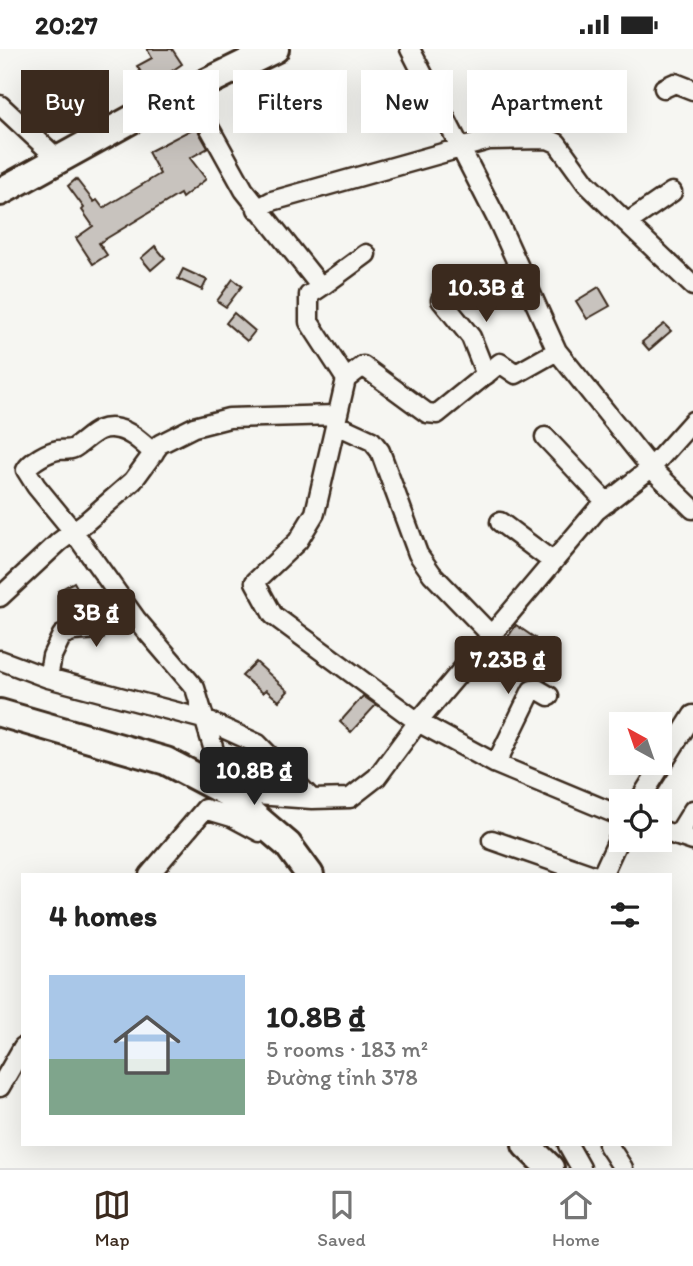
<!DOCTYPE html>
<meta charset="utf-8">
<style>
:root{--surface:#fff;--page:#f6f6f6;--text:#222;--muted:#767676;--line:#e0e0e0;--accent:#3b2a1e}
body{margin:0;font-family:Itim,sans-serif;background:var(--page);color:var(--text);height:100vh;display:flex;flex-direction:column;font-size:26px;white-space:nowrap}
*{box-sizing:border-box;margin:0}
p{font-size:23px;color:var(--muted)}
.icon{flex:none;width:38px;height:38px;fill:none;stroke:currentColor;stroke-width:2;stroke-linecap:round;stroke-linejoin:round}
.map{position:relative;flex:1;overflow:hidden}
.panel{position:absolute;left:21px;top:824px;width:651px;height:273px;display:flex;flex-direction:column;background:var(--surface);border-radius:0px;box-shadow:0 7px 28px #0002}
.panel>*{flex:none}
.guide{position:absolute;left:21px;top:21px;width:651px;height:63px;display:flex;gap:14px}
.needle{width:46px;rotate:320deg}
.controls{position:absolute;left:609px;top:663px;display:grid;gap:14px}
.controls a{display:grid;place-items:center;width:63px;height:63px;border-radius:0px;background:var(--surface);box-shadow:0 7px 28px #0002;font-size:35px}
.price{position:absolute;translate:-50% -60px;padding:0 16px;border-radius:7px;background:var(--accent);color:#fff;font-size:23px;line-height:46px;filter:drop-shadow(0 2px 4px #0008)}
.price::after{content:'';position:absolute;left:50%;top:42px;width:21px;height:16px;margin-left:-10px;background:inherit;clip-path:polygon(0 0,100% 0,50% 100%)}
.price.active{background:#222;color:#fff}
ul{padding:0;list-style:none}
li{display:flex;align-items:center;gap:21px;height:175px;padding:0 28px}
li span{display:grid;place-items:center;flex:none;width:196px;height:140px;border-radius:0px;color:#555}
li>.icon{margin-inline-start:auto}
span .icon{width:84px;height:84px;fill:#fffc;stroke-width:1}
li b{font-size:30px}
h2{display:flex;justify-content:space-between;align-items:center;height:84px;padding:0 28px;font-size:30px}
.pill{padding:0 24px;border-radius:0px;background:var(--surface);box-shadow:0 7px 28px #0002;font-size:24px;line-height:63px}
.pill.active{background:var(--accent);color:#fff}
.status{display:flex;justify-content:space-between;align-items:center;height:49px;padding:0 35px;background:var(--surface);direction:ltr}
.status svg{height:19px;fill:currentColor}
.tab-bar{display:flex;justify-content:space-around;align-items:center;height:98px;border-top:2px solid var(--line);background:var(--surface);font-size:19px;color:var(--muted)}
.tab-bar a{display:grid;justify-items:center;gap:4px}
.tab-bar .active{color:var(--accent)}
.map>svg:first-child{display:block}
.building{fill:#c8c3be;stroke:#3b2a1e;stroke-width:2}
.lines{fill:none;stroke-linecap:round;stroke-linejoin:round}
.street-casing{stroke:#3b2a1e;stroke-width:23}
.primary-casing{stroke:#3b2a1e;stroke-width:32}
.street{stroke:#f6f6f2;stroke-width:18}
.primary{stroke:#f6f6f2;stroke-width:26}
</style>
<div class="status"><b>20:27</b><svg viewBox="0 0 49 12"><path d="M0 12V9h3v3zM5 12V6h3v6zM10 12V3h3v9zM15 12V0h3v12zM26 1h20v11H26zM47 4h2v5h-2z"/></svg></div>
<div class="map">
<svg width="693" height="1119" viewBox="0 0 693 1119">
<rect width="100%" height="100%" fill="#f6f6f2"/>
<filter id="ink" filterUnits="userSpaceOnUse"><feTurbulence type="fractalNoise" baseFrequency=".0143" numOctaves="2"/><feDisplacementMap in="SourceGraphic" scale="14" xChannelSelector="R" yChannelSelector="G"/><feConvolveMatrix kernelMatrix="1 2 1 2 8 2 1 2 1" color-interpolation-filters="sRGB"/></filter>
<g filter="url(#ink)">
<path class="building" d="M 147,0 L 172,0 L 182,15 L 159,31 L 163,37 L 153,42 L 137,17 L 152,9 Z
M 196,78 L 208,99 L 190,109 L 206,130 L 182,149 L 180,145 L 99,194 L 107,206 L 93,215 L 76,189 L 93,177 L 82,161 L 84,159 L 68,137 L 76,130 L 94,153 L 97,151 L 103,159 L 160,125 L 148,103 Z
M 155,197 L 165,209 L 151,221 L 141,209 Z
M 183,220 L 207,231 L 202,241 L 178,230 Z
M 233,230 L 242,237 L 226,258 L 217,252 Z
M 599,238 L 610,257 L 587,270 L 576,252 Z
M 234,264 L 255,282 L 247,292 L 226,274 Z
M 664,275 L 671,282 L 649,301 L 642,293 Z
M 74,533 L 82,547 L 66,556 L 58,542 Z
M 516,576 L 535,589 L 524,603 L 506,591 Z
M 518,604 L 551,619 L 546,632 L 510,617 Z
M 256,613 L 288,642 L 279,652 L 266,641 L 263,644 L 242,627 Z
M 363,647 L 376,656 L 351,683 L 340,673 Z"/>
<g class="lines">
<defs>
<path id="street" d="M 410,0 L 499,174 L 557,302 L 651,419 L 693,460
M 664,39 L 675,34 L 693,41
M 189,42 L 244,141 L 321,238 L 309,246 L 309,273 L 346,330 L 315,464 L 298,492 L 255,533 L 273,566 L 418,673 L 496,715 L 621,767
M 0,56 L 59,111
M 672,143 L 627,174 L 693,237
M 257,160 L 272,152 L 489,91 L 548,90 L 557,94 L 586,134 L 627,174
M 321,238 L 366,205
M 441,251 L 471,288 L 486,326
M 346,330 L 363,317 L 427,364 L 437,365 L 500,314 L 516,325 L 557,302
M 335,375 L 372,392 L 380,402 L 418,505 L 432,525 L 491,586
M 545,388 L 607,454
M 154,404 C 143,395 132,383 118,380 C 97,375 89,390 74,399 C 68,402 64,400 58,401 C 48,403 31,412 26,421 L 36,437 L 73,482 L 136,570 L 195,639 L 227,744 L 312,750 L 350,749 L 377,728 L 418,673 L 596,462 L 651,419 L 693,372
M 500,473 L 552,512
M 0,548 L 59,493 L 86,473 L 133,432 L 160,395 L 194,378 L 229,369 L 337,366
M 0,611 L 48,629 L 203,670 L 258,695 L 312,750
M 48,629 L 52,607 L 62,586 L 73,582 L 98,580 L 126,557
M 496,715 L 532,641 L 537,640 L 549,647
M 639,752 L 693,666
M 660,781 L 693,792
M 677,787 L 693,761
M 492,791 L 593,826
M 149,826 L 205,760 L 232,768 L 260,783
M 602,826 L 621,785
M 0,1038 L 23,998
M 568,1096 L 581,1119
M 608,1096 L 623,1119"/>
<path id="primary" d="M 0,143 L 136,68 L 275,0
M 0,664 L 166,712 L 227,744 L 288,796 L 310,826
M 526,1096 L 550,1119"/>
</defs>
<use href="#street" class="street-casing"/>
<use href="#primary" class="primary-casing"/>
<use href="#street" class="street"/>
<use href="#primary" class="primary"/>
</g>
</g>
</svg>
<div class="controls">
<a><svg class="needle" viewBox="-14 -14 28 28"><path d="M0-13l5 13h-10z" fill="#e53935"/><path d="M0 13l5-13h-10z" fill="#767676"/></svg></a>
<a><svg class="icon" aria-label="locate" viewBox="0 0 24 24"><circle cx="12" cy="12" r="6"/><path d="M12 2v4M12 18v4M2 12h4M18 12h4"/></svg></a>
</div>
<b class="price" style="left:486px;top:275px">10.3B ₫</b>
<b class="price" style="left:96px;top:600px">3B ₫</b>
<b class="price" style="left:508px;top:647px">7.23B ₫</b>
<b class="price active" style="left:254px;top:758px">10.8B ₫</b>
<div class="guide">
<a class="pill active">Buy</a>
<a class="pill">Rent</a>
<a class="pill">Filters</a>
<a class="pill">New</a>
<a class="pill">Apartment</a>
</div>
<section class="panel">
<h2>4 homes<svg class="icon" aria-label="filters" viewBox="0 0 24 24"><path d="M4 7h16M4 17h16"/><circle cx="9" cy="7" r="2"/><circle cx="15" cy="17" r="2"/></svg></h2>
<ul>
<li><span style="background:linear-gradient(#a9c7e8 60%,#7fa58c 0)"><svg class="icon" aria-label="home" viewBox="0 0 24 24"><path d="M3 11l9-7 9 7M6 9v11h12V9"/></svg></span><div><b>10.8B ₫</b><p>5 rooms · 183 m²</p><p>Đường tỉnh 378</p></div></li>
</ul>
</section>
</div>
<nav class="tab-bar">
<a class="active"><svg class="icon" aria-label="map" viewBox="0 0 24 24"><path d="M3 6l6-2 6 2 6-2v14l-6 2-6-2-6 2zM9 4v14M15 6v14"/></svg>Map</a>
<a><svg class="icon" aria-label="saved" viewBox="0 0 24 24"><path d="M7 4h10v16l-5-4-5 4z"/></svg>Saved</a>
<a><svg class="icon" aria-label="home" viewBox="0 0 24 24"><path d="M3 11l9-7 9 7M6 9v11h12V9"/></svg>Home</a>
</nav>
